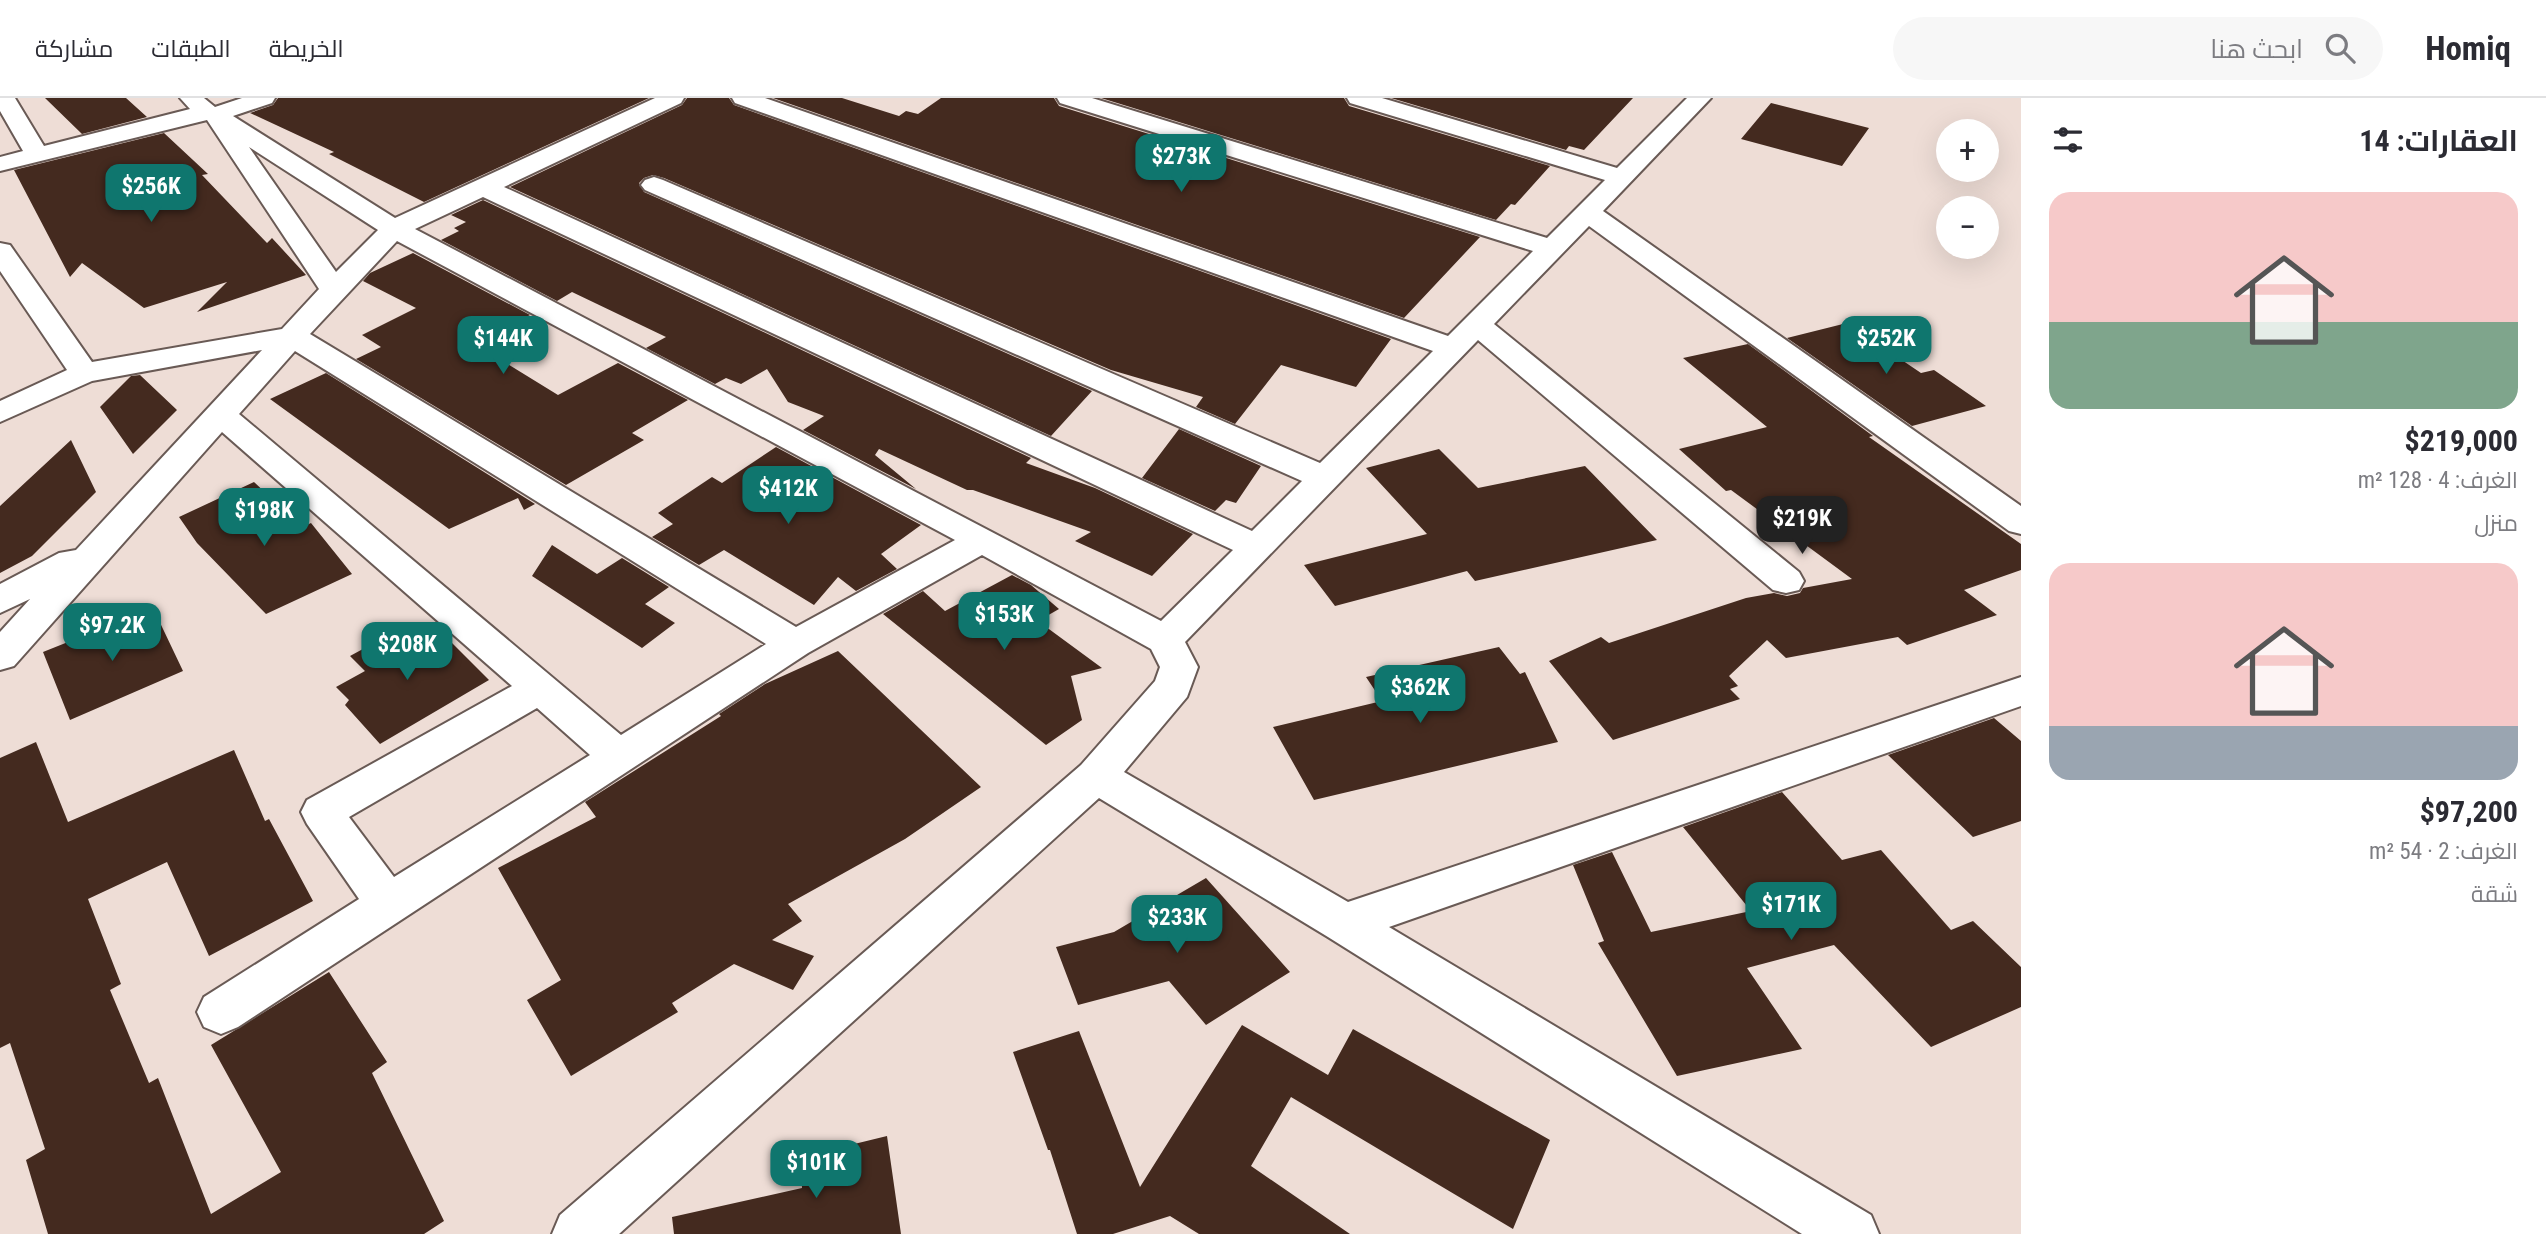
<!DOCTYPE html>
<html lang="ar">
<meta charset="utf-8">
<style>
:root{--surface:#fff;--page:#f7f7f7;--text:#2b2b33;--muted:#7c7c81;--line:#e1e1e2;--accent:#0f766e}
body{margin:0;font-family:"Roboto Condensed",Cairo,sans-serif;background:var(--page);color:var(--text);direction:rtl;height:100vh;display:flex;flex-direction:column;font-size:26px;white-space:nowrap}
*{box-sizing:border-box;margin:0}
p{font-size:23px;color:var(--muted)}
.icon{flex:none;width:38px;height:38px;fill:none;stroke:currentColor;stroke-width:2;stroke-linecap:round;stroke-linejoin:round}
.map{position:relative;flex:1;overflow:hidden;direction:ltr}
.panel{display:flex;flex-direction:column;background:var(--surface);width:525px}
.panel>*{flex:none}
.buttons{position:absolute;left:1936px;top:21px;display:grid;gap:14px}
.buttons a{display:grid;place-items:center;width:63px;height:63px;border-radius:50%;background:var(--surface);box-shadow:0 7px 28px #0002;font-size:35px}
.price{position:absolute;translate:-50% -60px;padding:0 16px;border-radius:14px;background:var(--accent);color:#fff;font-size:23px;line-height:46px;filter:drop-shadow(0 2px 4px #0008)}
.price::after{content:'';position:absolute;left:50%;top:42px;width:21px;height:16px;margin-left:-10px;background:inherit;clip-path:polygon(0 0,100% 0,50% 100%)}
.price.selected{background:#222;color:#fff}
ul{padding:0;list-style:none}
li{display:grid;align-content:center;gap:14px;height:371px;padding:0 28px}
li span{display:grid;place-items:center;height:217px;border-radius:21px;color:#555}
li>.icon{margin-inline-start:auto}
span .icon{width:126px;height:126px;fill:#fffc;stroke-width:1}
li b{font-size:30px}
h2{display:flex;justify-content:space-between;align-items:center;height:84px;padding:0 28px;font-size:30px}
header{display:flex;align-items:center;gap:42px;box-sizing:border-box;height:98px;padding:0 35px;background:var(--surface);border-bottom:2px solid var(--line)}
header strong{font-size:33px}
nav{display:flex;gap:38px;margin-inline-start:auto;font-size:24px}
.search{width:490px;height:63px;background:var(--page);display:flex;align-items:center;gap:18px;box-sizing:border-box;padding:0 24px;border-radius:38px;color:var(--muted);font-size:26px}
main{display:flex;flex:1;min-height:0}
.map>svg:first-child{display:block}
.building{fill:#442a1f}
.lines{fill:none;stroke-linecap:round;stroke-linejoin:round}
.minor-casing{stroke:#695a55;stroke-width:4}
.minor{fill:#fff;fill-rule:evenodd}
</style>
<header>
<strong>Homiq</strong>
<div class="search"><svg class="icon" aria-label="search" viewBox="0 0 24 24"><circle cx="10" cy="10" r="6"/><path d="M15 15l6 6"/></svg>ابحث هنا</div>
<nav><a>الخريطة</a><a>الطبقات</a><a>مشاركة</a></nav>
</header>
<main>
<section class="panel">
<h2>العقارات: 14<svg class="icon" aria-label="filters" viewBox="0 0 24 24"><path d="M4 7h16M4 17h16"/><circle cx="9" cy="7" r="2"/><circle cx="15" cy="17" r="2"/></svg></h2>
<ul>
<li><span style="background:linear-gradient(#f6c9c9 60%,#7fa58c 0)"><svg class="icon" aria-label="home" viewBox="0 0 24 24"><path d="M3 11l9-7 9 7M6 9v11h12V9"/></svg></span><div><b>$219,000</b><p>الغرف: 4 · 128 m²</p><p>منزل</p></div></li>
<li><span style="background:linear-gradient(#f6c9c9 75%,#9aa5b1 0)"><svg class="icon" aria-label="home" viewBox="0 0 24 24"><path d="M3 11l9-7 9 7M6 9v11h12V9"/></svg></span><div><b>$97,200</b><p>الغرف: 2 · 54 m²</p><p>شقة</p></div></li>
</ul>
</section>
<div class="map">
<svg width="2021" height="1136" viewBox="0 0 2021 1136">
<rect width="100%" height="100%" fill="#eeddd6"/>
<path class="building" d="M 45,0 L 126,0 L 147,19 L 82,36 Z
M 278,0 L 649,0 L 424,104 L 329,56 L 334,54 L 250,15 L 273,7 Z
M 687,0 L 729,0 L 734,7 L 1391,241 L 1356,289 L 1281,267 L 1235,326 L 1196,309 L 1203,299 L 1111,272 L 664,80 L 653,77 L 644,80 L 639,85 L 644,94 L 1092,293 L 1051,338 L 510,89 L 682,7 Z
M 773,0 L 842,0 L 899,18 L 906,13 L 918,16 L 941,0 L 1054,0 L 1059,8 L 1480,139 L 1404,220 Z
M 1101,0 L 1344,0 L 1349,8 L 1550,68 L 1515,107 L 1511,106 L 1496,122 Z
M 1391,0 L 1633,0 L 1584,52 L 1569,48 L 1566,52 Z
M 1771,5 L 1869,30 L 1842,68 L 1741,41 Z
M 164,35 L 208,76 L 202,77 L 267,145 L 272,140 L 306,177 L 197,214 L 227,184 L 144,210 L 82,165 L 70,179 L 14,72 Z
M 483,102 L 1031,360 L 1026,365 L 1095,390 L 1193,436 L 1152,478 L 1075,443 L 1091,434 L 973,392 L 967,392 L 879,351 L 875,357 L 916,391 L 803,332 L 824,318 L 788,304 L 767,271 L 741,286 L 726,280 L 715,286 L 646,250 L 666,239 L 572,194 L 557,203 L 441,142 L 459,133 L 454,130 L 466,124 L 451,117 Z
M 413,155 L 530,217 L 475,246 L 558,297 L 618,265 L 688,302 L 632,335 L 644,342 L 566,387 L 356,261 L 381,249 L 362,237 L 416,210 L 363,183 L 370,175 Z
M 1847,225 L 1921,275 L 1934,272 L 1986,308 L 1912,328 L 1787,240 Z
M 1748,246 L 1873,338 L 1869,339 L 2021,446 L 2021,472 L 1964,492 L 1997,517 L 1907,547 L 1898,539 L 1786,560 L 1767,542 L 1729,578 L 1738,588 L 1730,591 L 1740,601 L 1613,642 L 1549,563 L 1601,539 L 1609,545 L 1746,500 L 1774,495 L 1787,498 L 1800,495 L 1803,490 L 1852,481 L 1731,392 L 1726,393 L 1679,351 L 1767,329 L 1683,260 Z
M 326,275 L 535,406 L 524,412 L 518,400 L 449,431 L 270,301 Z
M 140,277 L 177,312 L 133,356 L 100,309 L 131,278 Z
M 1179,331 L 1261,368 L 1236,405 L 1226,402 L 1215,413 L 1142,380 Z
M 71,342 L 96,394 L 32,458 L 0,475 L 0,408 Z
M 776,349 L 921,427 L 881,456 L 897,471 L 856,493 L 838,479 L 814,507 L 724,452 L 699,467 L 652,439 L 673,426 L 658,415 L 712,379 L 722,385 Z
M 1439,351 L 1478,390 L 1585,368 L 1657,442 L 1475,483 L 1467,473 L 1335,508 L 1304,467 L 1427,436 L 1366,370 Z
M 254,384 L 302,429 L 311,425 L 352,476 L 266,516 L 197,445 L 179,419 Z
M 552,447 L 597,476 L 622,460 L 669,489 L 645,506 L 675,525 L 642,550 L 532,478 Z
M 1012,477 L 1031,487 L 1059,511 L 1038,523 L 1102,570 L 1071,578 L 1082,622 L 1046,647 L 883,516 L 923,493 L 945,513 Z
M 153,510 L 183,573 L 70,622 L 43,554 Z
M 437,530 L 489,582 L 380,646 L 345,607 L 349,602 L 336,589 L 365,573 L 350,558 L 398,532 L 410,545 Z
M 1499,549 L 1520,576 L 1525,574 L 1558,644 L 1314,702 L 1273,629 L 1382,603 L 1366,579 Z
M 838,553 L 981,689 L 905,741 L 788,806 L 802,823 L 772,842 L 814,858 L 793,892 L 734,866 L 672,905 L 678,914 L 571,978 L 527,902 L 561,882 L 498,770 L 596,719 L 585,704 L 721,618 L 719,616 L 765,586 Z
M 1994,620 L 2021,643 L 2021,723 L 1973,739 L 1888,657 Z
M 36,644 L 68,724 L 234,652 L 265,723 L 269,721 L 313,803 L 209,858 L 167,764 L 88,801 L 121,886 L 110,892 L 149,985 L 158,980 L 211,1116 L 281,1074 L 211,947 L 329,874 L 387,964 L 372,975 L 444,1123 L 424,1136 L 48,1136 L 26,1062 L 45,1051 L 10,945 L 0,950 L 0,660 Z
M 1782,694 L 1842,762 L 1881,752 L 1951,832 L 1973,823 L 2021,869 L 2021,909 L 1931,949 L 1834,847 L 1747,870 L 1802,951 L 1677,978 L 1598,845 L 1604,843 L 1573,767 L 1612,754 L 1651,834 L 1751,813 L 1683,729 Z
M 1206,780 L 1290,874 L 1206,927 L 1169,883 L 1078,907 L 1056,849 L 1114,834 Z
M 1242,927 L 1328,977 L 1353,931 L 1550,1042 L 1513,1131 L 1291,999 L 1251,1068 L 1350,1136 L 1199,1136 L 1170,1118 L 1113,1136 L 1077,1136 L 1050,1052 L 1048,1052 L 1013,954 L 1079,933 L 1140,1089 Z
M 887,1038 L 901,1136 L 674,1136 L 672,1119 L 802,1090 L 801,1059 Z"/>
<g class="lines">
<defs>
<path id="minor" d="M 0,0 L 15,0 L 44,48 L 190,11 L 180,0 L 204,0 L 215,9 L 242,0 L 275,0 L 272,5 L 233,18 L 395,120 L 655,0 L 684,0 L 681,5 L 504,89 L 1252,433 L 1302,383 L 645,92 L 641,87 L 645,82 L 654,79 L 663,82 L 1320,365 L 1433,253 L 735,5 L 732,0 L 765,0 L 1448,238 L 1533,153 L 1060,5 L 1057,0 L 1092,0 L 1547,140 L 1605,82 L 1350,5 L 1347,0 L 1382,0 L 1617,70 L 1687,0 L 1711,0 L 1603,113 L 2021,408 L 2021,436 L 2009,433 L 1589,128 L 1494,226 L 1799,474 L 1804,483 L 1799,492 L 1786,495 L 1773,492 L 1478,242 L 1185,544 L 1198,569 L 1187,599 L 1124,674 L 1348,804 L 2021,579 L 2021,608 L 1389,829 L 1871,1117 L 1879,1136 L 1802,1136 L 1328,839 L 1099,700 L 619,1136 L 552,1136 L 560,1117 L 1081,667 L 1155,583 L 1160,569 L 1151,551 L 982,457 L 808,555 L 238,929 L 221,936 L 204,929 L 197,914 L 204,899 L 359,801 L 307,726 L 301,714 L 307,702 L 512,588 L 222,334 L 14,568 L 0,572 L 0,534 L 30,501 L 0,515 L 0,486 L 59,455 L 76,452 L 262,252 L 92,283 L 0,324 L 0,303 L 67,272 L 0,173 L 0,145 L 10,147 L 92,264 L 282,231 L 319,191 L 207,22 L 0,73 L 0,59 L 23,53 L 0,13 ZM 249,49 L 378,132 L 336,174 ZM 483,99 L 1233,452 L 1161,523 L 415,131 ZM 397,143 L 955,442 L 796,529 L 310,236 ZM 295,253 L 766,546 L 621,637 L 239,316 ZM 537,610 L 590,657 L 394,779 L 349,719 Z"/>
</defs>
<use href="#minor" class="minor-casing"/>
<use href="#minor" class="minor"/>
</g>
</svg>
<div class="buttons">
<a>+</a>
<a>−</a>
</div>
<b class="price" style="left:1181px;top:96px">$273K</b>
<b class="price" style="left:151px;top:126px">$256K</b>
<b class="price" style="left:503px;top:278px">$144K</b>
<b class="price" style="left:1886px;top:278px">$252K</b>
<b class="price" style="left:788px;top:428px">$412K</b>
<b class="price" style="left:264px;top:450px">$198K</b>
<b class="price selected" style="left:1802px;top:458px">$219K</b>
<b class="price" style="left:1004px;top:554px">$153K</b>
<b class="price" style="left:112px;top:565px">$97.2K</b>
<b class="price" style="left:407px;top:584px">$208K</b>
<b class="price" style="left:1420px;top:627px">$362K</b>
<b class="price" style="left:1791px;top:844px">$171K</b>
<b class="price" style="left:1177px;top:857px">$233K</b>
<b class="price" style="left:816px;top:1102px">$101K</b>
</div>
</main>
